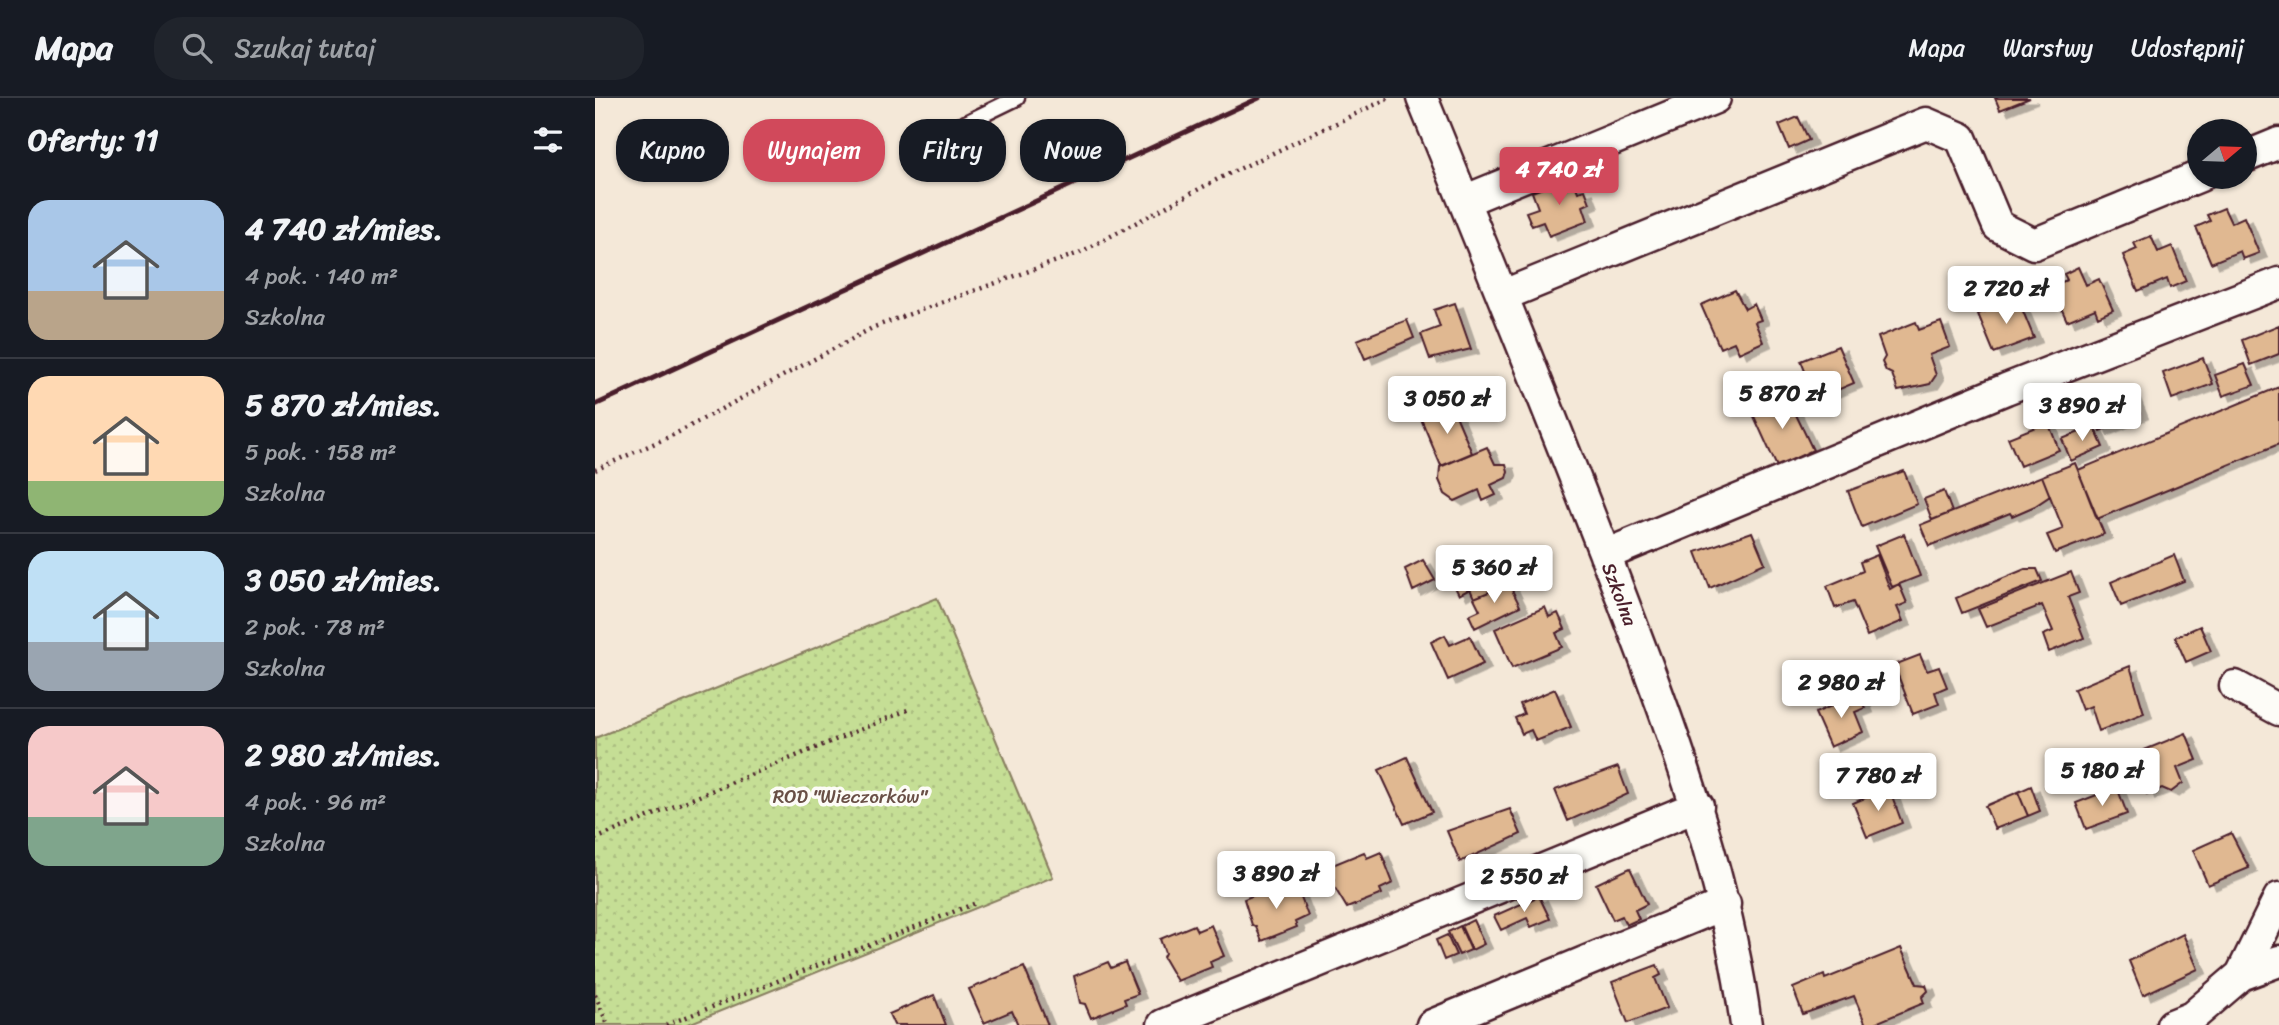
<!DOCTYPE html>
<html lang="pl">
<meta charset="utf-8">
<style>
:root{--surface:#171b24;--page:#20242c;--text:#f1f3f6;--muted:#9ea1a6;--line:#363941;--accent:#d1495b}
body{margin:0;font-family:Sriracha,sans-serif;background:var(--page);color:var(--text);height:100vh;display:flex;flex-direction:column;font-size:26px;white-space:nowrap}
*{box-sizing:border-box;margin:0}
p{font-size:23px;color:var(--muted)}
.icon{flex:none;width:38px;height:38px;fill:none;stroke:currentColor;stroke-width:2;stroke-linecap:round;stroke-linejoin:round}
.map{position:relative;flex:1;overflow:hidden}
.sheet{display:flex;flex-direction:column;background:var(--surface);width:595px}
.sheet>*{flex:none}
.hud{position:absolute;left:21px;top:21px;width:665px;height:63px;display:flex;gap:14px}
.needle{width:46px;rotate:71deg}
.buttons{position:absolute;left:1592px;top:21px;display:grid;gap:14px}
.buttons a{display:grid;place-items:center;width:70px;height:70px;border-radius:50%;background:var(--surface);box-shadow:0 2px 5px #0004;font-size:35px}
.price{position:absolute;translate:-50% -60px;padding:0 16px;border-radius:7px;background:#fff;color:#222;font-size:23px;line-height:46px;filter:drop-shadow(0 2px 4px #0008)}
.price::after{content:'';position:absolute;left:50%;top:42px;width:21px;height:16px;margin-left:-10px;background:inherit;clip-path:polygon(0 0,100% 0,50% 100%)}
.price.active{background:var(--accent);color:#fff}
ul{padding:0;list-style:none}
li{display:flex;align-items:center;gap:21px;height:175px;padding:0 28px}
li+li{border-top:2px solid var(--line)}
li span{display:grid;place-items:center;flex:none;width:196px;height:140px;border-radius:21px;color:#555}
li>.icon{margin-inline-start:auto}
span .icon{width:84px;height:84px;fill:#fffc;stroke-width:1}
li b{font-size:30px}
h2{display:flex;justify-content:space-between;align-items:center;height:84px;padding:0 28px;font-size:30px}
.chip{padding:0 24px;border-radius:28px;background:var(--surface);box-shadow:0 2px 5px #0004;font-size:24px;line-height:63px}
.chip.active{background:var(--accent);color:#fff}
header{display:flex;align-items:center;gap:42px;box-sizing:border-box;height:98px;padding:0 35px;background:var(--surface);border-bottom:2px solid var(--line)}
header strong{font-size:33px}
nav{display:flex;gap:38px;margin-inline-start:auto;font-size:24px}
.search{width:490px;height:63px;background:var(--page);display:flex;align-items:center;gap:18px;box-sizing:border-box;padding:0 24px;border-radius:28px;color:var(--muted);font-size:26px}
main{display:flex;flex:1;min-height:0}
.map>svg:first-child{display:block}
.garden{fill:url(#garden-dots);stroke:#887e60;stroke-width:2}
.building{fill:#e0b891;stroke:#4a1f2b;stroke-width:2;filter:url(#shadow)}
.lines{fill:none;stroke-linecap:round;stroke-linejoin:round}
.lane-casing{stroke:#4a1f2b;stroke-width:19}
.street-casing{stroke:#4a1f2b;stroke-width:35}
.path{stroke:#4a1f2b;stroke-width:4.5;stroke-dasharray:2 5;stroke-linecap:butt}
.lane{stroke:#fdfcf7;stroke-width:14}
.street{stroke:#fdfcf7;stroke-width:30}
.rail{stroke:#4a1f2b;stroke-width:5}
.labels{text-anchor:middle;stroke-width:7;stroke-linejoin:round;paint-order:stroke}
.street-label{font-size:19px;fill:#4a1f2b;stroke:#fdfcf7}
.park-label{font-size:19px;fill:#694f46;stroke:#fdfcf7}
</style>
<header>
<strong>Mapa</strong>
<div class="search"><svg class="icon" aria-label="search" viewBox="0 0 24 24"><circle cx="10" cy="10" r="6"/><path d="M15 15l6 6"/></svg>Szukaj tutaj</div>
<nav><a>Mapa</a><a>Warstwy</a><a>Udostępnij</a></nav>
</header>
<main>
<section class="sheet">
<h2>Oferty: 11<svg class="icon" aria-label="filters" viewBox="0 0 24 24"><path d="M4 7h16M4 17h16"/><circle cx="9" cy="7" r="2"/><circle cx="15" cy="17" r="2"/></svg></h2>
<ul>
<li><span style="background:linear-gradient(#a9c7e8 65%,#b9a48a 0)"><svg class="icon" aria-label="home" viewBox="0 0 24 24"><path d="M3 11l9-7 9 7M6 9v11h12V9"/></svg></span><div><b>4 740 zł/mies.</b><p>4 pok. · 140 m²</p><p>Szkolna</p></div></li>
<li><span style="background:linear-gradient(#ffd9b3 75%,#8fb573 0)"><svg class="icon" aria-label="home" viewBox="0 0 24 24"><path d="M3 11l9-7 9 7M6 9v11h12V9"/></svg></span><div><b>5 870 zł/mies.</b><p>5 pok. · 158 m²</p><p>Szkolna</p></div></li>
<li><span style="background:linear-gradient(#bfe0f5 65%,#9aa5b1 0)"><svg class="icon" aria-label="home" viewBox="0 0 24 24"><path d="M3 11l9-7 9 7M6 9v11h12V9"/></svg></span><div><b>3 050 zł/mies.</b><p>2 pok. · 78 m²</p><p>Szkolna</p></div></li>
<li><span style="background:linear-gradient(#f6c9c9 65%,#7fa58c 0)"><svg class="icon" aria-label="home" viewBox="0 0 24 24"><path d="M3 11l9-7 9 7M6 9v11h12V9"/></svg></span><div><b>2 980 zł/mies.</b><p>4 pok. · 96 m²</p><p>Szkolna</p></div></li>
</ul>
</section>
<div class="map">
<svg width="1684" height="927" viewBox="0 0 1684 927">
<defs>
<pattern id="garden-dots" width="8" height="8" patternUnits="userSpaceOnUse" patternTransform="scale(1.75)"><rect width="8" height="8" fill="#c5de95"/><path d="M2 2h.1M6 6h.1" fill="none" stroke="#abbe81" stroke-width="1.8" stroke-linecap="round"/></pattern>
<filter id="shadow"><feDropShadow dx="8" dy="4.5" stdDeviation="0" flood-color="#0004"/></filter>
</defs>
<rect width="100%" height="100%" fill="#f4e8d8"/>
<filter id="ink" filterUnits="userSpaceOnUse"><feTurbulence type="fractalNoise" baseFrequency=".0143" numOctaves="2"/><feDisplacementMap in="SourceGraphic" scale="14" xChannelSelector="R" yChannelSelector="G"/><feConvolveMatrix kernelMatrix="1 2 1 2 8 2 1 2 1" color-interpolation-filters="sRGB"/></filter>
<g filter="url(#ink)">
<path class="garden" d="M 342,500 L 458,779 L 91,927 L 0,927 L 0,640 Z"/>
<path class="building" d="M 1400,0 L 1435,0 L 1405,12 Z
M 1203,19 L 1214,42 L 1194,51 L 1184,27 Z
M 977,79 L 983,94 L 990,92 L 995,105 L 988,108 L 993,123 L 954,138 L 948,124 L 937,128 L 931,114 L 943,110 L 937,94 Z
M 1629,110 L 1636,125 L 1649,119 L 1664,155 L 1648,161 L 1645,153 L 1616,165 L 1601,129 L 1615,123 L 1612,117 Z
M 1556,138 L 1563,154 L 1577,148 L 1591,183 L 1575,190 L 1572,181 L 1543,193 L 1528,157 L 1542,151 L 1539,145 Z
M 1483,169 L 1491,187 L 1504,181 L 1518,212 L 1503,219 L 1500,211 L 1472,223 L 1456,188 L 1472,182 L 1469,176 Z
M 1140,192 L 1150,211 L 1159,206 L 1166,222 L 1160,224 L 1168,244 L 1144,255 L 1139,244 L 1125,250 L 1106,207 Z
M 1423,201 L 1439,240 L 1399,255 L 1383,216 Z
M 860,205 L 876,251 L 835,261 L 826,236 L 845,229 L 839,212 Z
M 812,222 L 819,240 L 770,261 L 762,242 Z
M 1321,224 L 1324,232 L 1346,224 L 1355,249 L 1334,257 L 1341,277 L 1335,286 L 1303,293 L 1297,276 L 1291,273 L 1287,264 L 1290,259 L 1283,239 Z
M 1684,227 L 1684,256 L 1656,267 L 1647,242 Z
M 1243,248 L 1259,285 L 1221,301 L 1206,263 Z
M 1608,260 L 1618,286 L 1577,301 L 1568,275 Z
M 1650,266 L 1659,287 L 1628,298 L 1620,277 Z
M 1534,289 L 1545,316 L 1505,333 L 1493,305 Z
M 1684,289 L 1684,346 L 1502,421 L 1483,372 Z
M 1192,298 L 1218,352 L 1182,369 L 1157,314 Z
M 857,308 L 877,355 L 846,368 L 826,321 Z
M 1453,324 L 1464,352 L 1425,368 L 1413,340 Z
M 1499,328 L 1508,349 L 1476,363 L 1467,341 Z
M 892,349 L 900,366 L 911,366 L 913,373 L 911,380 L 896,387 L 901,397 L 888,403 L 884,392 L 860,403 L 850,396 L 844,382 L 845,369 Z
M 1480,365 L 1509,436 L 1460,455 L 1452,437 L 1468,431 L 1447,378 Z
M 1309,373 L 1322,406 L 1267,429 L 1253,393 Z
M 1447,378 L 1455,398 L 1440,408 L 1417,418 L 1415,415 L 1334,448 L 1325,427 Z
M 1349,393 L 1357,414 L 1337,422 L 1329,401 Z
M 1157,434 L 1170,465 L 1115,490 L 1101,454 Z
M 1309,436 L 1325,478 L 1297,489 L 1280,448 Z
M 1282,457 L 1295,491 L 1304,486 L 1312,505 L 1302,509 L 1308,523 L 1272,538 L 1258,504 L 1240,510 L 1232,488 L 1268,473 L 1265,464 Z
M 1579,457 L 1589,483 L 1526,508 L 1516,484 Z
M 828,462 L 840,482 L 818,493 L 810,471 Z
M 903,463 L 914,486 L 879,500 L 875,491 L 864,497 L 858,485 Z
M 1430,471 L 1442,471 L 1447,483 L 1367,515 L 1361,500 Z
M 1476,474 L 1484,495 L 1473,499 L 1489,540 L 1454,554 L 1448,537 L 1458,533 L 1447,507 L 1391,529 L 1383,511 Z
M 914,486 L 925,508 L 880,530 L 874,517 L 885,512 L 879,500 Z
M 950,509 L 954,519 L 963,515 L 970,531 L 961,535 L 967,549 L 917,570 L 900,531 Z
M 1605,528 L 1616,553 L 1591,564 L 1580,539 Z
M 850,537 L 855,547 L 875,538 L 888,566 L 853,582 L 836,544 Z
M 1325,557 L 1332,573 L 1344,569 L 1352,589 L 1340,594 L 1344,606 L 1318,616 L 1299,567 Z
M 1535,568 L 1549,615 L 1504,633 L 1496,608 L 1487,612 L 1479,591 Z
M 960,591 L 976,629 L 941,643 L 936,632 L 927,636 L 920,620 L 929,616 L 925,606 Z
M 1264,596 L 1270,610 L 1260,614 L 1268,634 L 1235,649 L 1220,615 Z
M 1591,635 L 1602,662 L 1582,670 L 1588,685 L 1576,694 L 1567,690 L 1552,696 L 1537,657 Z
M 812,659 L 837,714 L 809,726 L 784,672 Z
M 1023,669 L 1033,696 L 973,723 L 960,692 Z
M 1436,688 L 1445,713 L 1433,718 L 1423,694 Z
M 1522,689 L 1532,716 L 1491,731 L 1481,705 Z
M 1294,690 L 1307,725 L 1272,739 L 1258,705 Z
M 1423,694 L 1433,718 L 1400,731 L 1390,708 Z
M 915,711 L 926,736 L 865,764 L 852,733 Z
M 1636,735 L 1654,770 L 1613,787 L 1598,752 Z
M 769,754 L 772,760 L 786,754 L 798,785 L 785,791 L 787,796 L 752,810 L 738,787 L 740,782 L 735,768 Z
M 1035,770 L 1052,806 L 1040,812 L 1044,821 L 1031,827 L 1027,818 L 1018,822 L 1001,786 Z
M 684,787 L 687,793 L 701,787 L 713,818 L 700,824 L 702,829 L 667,843 L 661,829 L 657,827 L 649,801 Z
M 944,798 L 955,821 L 936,829 L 932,820 L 906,832 L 899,818 Z
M 878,822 L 889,846 L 877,852 L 866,828 Z
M 599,827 L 602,833 L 616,827 L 629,858 L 615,864 L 617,869 L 582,883 L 568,859 L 570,855 L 565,841 Z
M 865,828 L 876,852 L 864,857 L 853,834 Z
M 1588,836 L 1603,871 L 1548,897 L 1534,863 Z
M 852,837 L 861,857 L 849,862 L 841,842 Z
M 1306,850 L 1322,886 L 1331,887 L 1333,893 L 1327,899 L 1329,905 L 1276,927 L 1271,927 L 1259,898 L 1208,916 L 1198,890 L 1229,877 L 1230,881 Z
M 513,864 L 516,870 L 530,864 L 543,896 L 529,901 L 531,906 L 496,920 L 490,906 L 485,905 L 479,878 Z
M 1062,867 L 1066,877 L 1060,880 L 1072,910 L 1033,925 L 1017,884 Z
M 429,869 L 453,927 L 423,927 L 417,913 L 389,925 L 374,891 Z
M 339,897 L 351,927 L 299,927 L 294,916 Z"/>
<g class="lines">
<defs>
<path id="lane" d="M 348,36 L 422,0"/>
<path id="street" d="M 827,0 C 891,157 955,314 1016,472 C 1073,621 1130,768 1151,927
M 1650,59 L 1684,45
M 869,103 L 1120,0
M 909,197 L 1331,25 L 1366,40 L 1403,128 L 1439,146 L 1605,78
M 1010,457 L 1411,291 L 1684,185
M 1640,588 L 1684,612
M 1646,877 L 1684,800
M 568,927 L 1103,708
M 837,927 L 1130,806
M 1577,927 L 1597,919 L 1646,877 L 1684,863"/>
</defs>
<use href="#lane" class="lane-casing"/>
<use href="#street" class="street-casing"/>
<path class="path" d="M 0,372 L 78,337 L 279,229 L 484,155 L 623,81 L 794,0
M 0,741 L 315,611
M 0,897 L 13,927
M 71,927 L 381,805"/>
<use href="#lane" class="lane"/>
<use href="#street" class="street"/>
<path class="rail" d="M 0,307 L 664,0"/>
</g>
</g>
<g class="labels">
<g class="street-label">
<text transform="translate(1025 496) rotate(69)" y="7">Szkolna</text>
</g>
<g class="park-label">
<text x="255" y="705">ROD "Wieczorków"</text>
</g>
</g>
</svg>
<div class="buttons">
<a><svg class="needle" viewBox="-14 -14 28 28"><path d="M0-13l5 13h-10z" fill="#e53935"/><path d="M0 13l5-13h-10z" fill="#9ea1a6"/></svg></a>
</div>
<b class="price active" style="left:964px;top:109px">4 740 zł</b>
<b class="price" style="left:1411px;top:228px">2 720 zł</b>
<b class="price" style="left:1187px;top:333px">5 870 zł</b>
<b class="price" style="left:852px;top:338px">3 050 zł</b>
<b class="price" style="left:1487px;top:345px">3 890 zł</b>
<b class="price" style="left:899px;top:507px">5 360 zł</b>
<b class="price" style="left:1246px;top:622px">2 980 zł</b>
<b class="price" style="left:1507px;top:710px">5 180 zł</b>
<b class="price" style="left:1283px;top:715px">7 780 zł</b>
<b class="price" style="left:681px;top:813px">3 890 zł</b>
<b class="price" style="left:929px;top:816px">2 550 zł</b>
<div class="hud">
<a class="chip">Kupno</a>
<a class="chip active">Wynajem</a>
<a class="chip">Filtry</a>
<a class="chip">Nowe</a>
</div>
</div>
</main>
